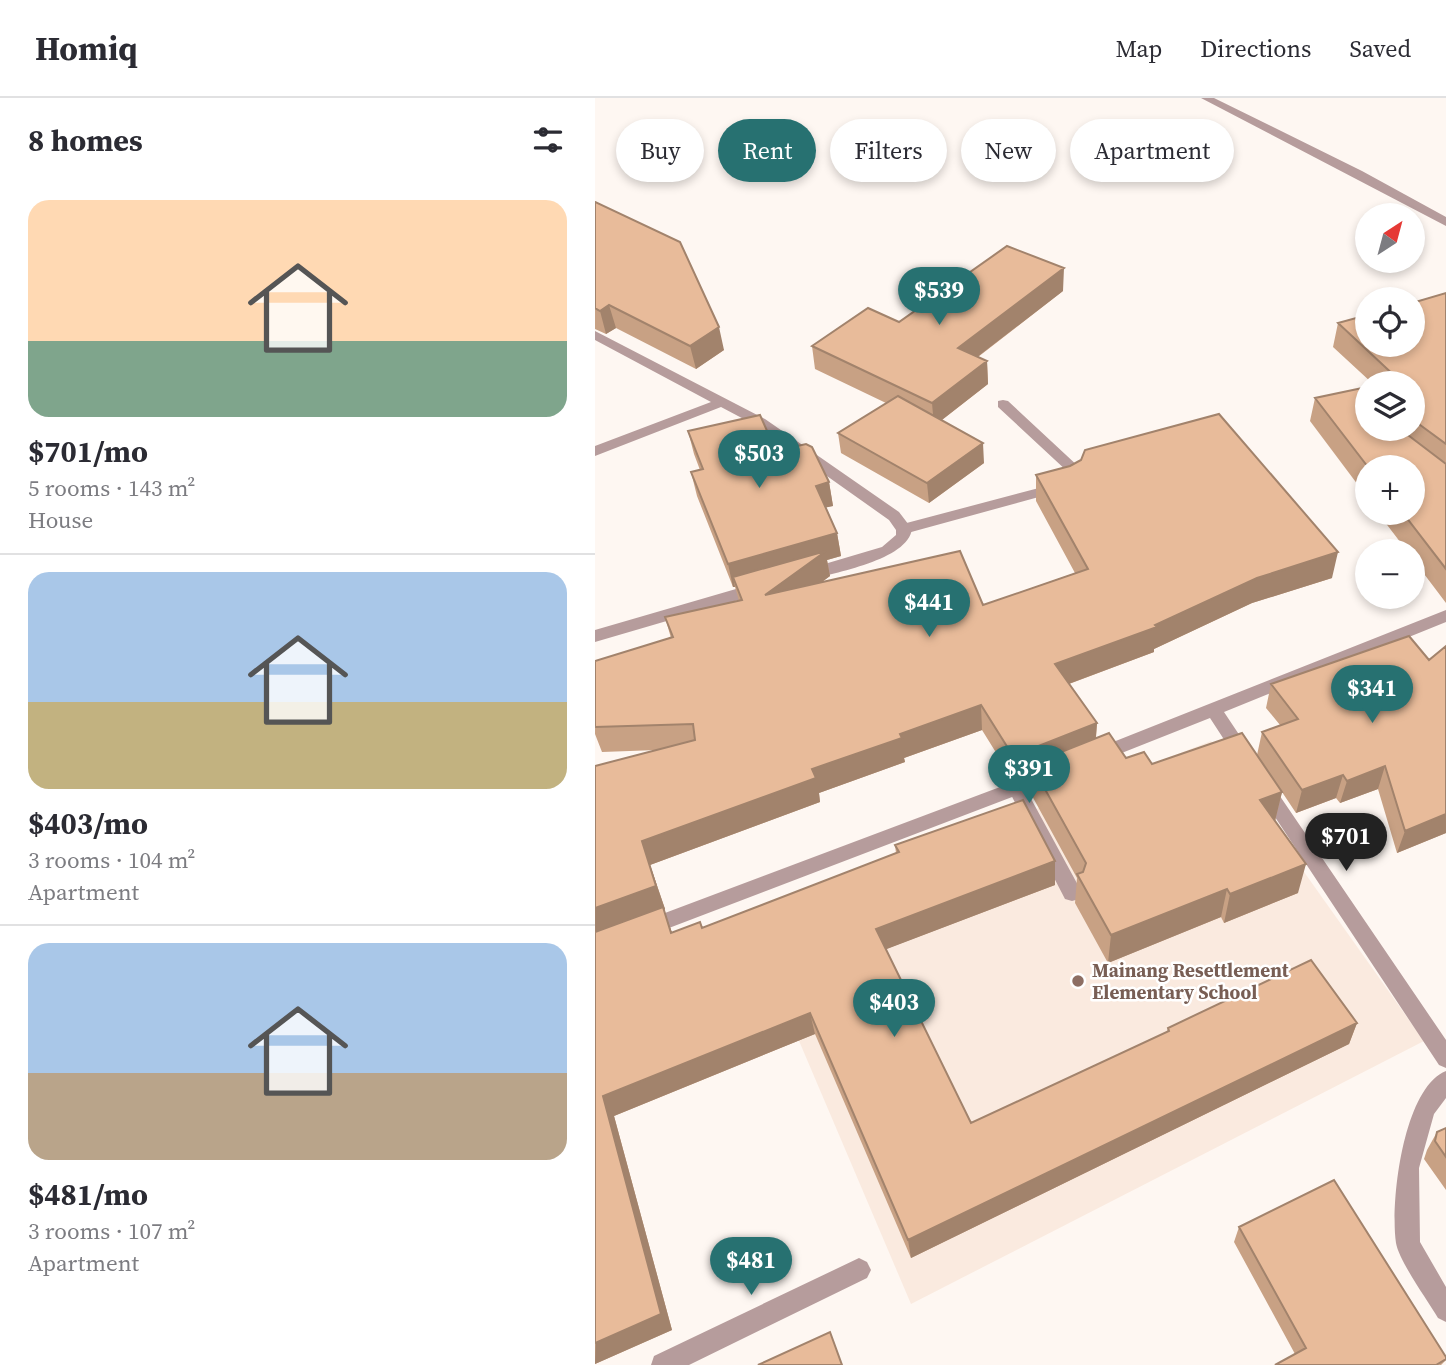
<!DOCTYPE html>
<meta charset="utf-8">
<style>
:root{--surface:#fff;--page:#f2f2f3;--text:#2b2b33;--muted:#7c7c81;--line:#e1e1e2;--accent:#277171}
body{margin:0;font-family:"Source Serif 4",serif;background:var(--page);color:var(--text);height:100vh;display:flex;flex-direction:column;font-size:26px;white-space:nowrap}
*{box-sizing:border-box;margin:0}
p{font-size:23px;color:var(--muted)}
.icon{flex:none;width:38px;height:38px;fill:none;stroke:currentColor;stroke-width:2;stroke-linecap:round;stroke-linejoin:round}
.map{position:relative;flex:1;overflow:hidden}
.drawer{display:flex;flex-direction:column;background:var(--surface);width:595px}
.drawer>*{flex:none}
.hud{position:absolute;left:21px;top:21px;width:665px;height:63px;display:flex;gap:14px}
.needle{width:46px;rotate:36deg}
.controls{position:absolute;left:760px;top:105px;display:grid;gap:14px}
.controls a{display:grid;place-items:center;width:70px;height:70px;border-radius:50%;background:var(--surface);box-shadow:0 4px 10px #0003;font-size:35px}
.price{position:absolute;translate:-50% -60px;padding:0 16px;border-radius:24px;background:var(--accent);color:#fff;font-size:23px;line-height:46px;filter:drop-shadow(0 2px 4px #0008)}
.price::after{content:'';position:absolute;left:50%;top:42px;width:21px;height:16px;margin-left:-10px;background:inherit;clip-path:polygon(0 0,100% 0,50% 100%)}
.price.on{background:#222;color:#fff}
ul{padding:0;list-style:none}
li{display:grid;align-content:center;gap:14px;height:371px;padding:0 28px}
li+li{border-top:2px solid var(--line)}
li span{display:grid;place-items:center;height:217px;border-radius:21px;color:#555}
li>.icon{margin-inline-start:auto}
span .icon{width:126px;height:126px;fill:#fffc;stroke-width:1}
li b{font-size:30px}
h2{display:flex;justify-content:space-between;align-items:center;height:84px;padding:0 28px;font-size:30px}
.tag{padding:0 24px;border-radius:32px;background:var(--surface);box-shadow:0 4px 10px #0003;font-size:24px;line-height:63px}
.tag.on{background:var(--accent);color:#fff}
header{display:flex;align-items:center;gap:42px;box-sizing:border-box;height:98px;padding:0 35px;background:var(--surface);border-bottom:2px solid var(--line)}
header strong{font-size:33px}
nav{display:flex;gap:38px;margin-inline-start:auto;font-size:24px}
main{display:flex;flex:1;min-height:0}
.map>svg:first-child{display:block}
.built{fill:#faeadf}
.lines{fill:none;stroke-linecap:round;stroke-linejoin:round}
.service{fill:#b69c9c;fill-rule:evenodd}
.minor{fill:#b69c9c;fill-rule:evenodd}
.wall{fill:#c8a184}
.shaded-wall{fill:#a2836c}
.building{fill:#e8bb9a;stroke:#a2836c;stroke-width:2}
.education-dot{fill:#8d6e63;stroke:#fff;stroke-width:2.5}
.labels{text-anchor:middle;stroke-width:5;stroke-linejoin:round;paint-order:stroke}
.education-label{font-size:19px;font-weight:bold;fill:#785e54;stroke:#fff;text-anchor:start}
</style>
<header>
<strong>Homiq</strong>
<nav><a>Map</a><a>Directions</a><a>Saved</a></nav>
</header>
<main>
<section class="drawer">
<h2>8 homes<svg class="icon" aria-label="filters" viewBox="0 0 24 24"><path d="M4 7h16M4 17h16"/><circle cx="9" cy="7" r="2"/><circle cx="15" cy="17" r="2"/></svg></h2>
<ul>
<li><span style="background:linear-gradient(#ffd9b3 65%,#7fa58c 0)"><svg class="icon" aria-label="home" viewBox="0 0 24 24"><path d="M3 11l9-7 9 7M6 9v11h12V9"/></svg></span><div><b>$701/mo</b><p>5 rooms · 143 m²</p><p>House</p></div></li>
<li><span style="background:linear-gradient(#a9c7e8 60%,#c2b280 0)"><svg class="icon" aria-label="home" viewBox="0 0 24 24"><path d="M3 11l9-7 9 7M6 9v11h12V9"/></svg></span><div><b>$403/mo</b><p>3 rooms · 104 m²</p><p>Apartment</p></div></li>
<li><span style="background:linear-gradient(#a9c7e8 60%,#b9a48a 0)"><svg class="icon" aria-label="home" viewBox="0 0 24 24"><path d="M3 11l9-7 9 7M6 9v11h12V9"/></svg></span><div><b>$481/mo</b><p>3 rooms · 107 m²</p><p>Apartment</p></div></li>
</ul>
</section>
<div class="map">
<svg width="851" height="1267" viewBox="0 0 851 1267">
<rect width="100%" height="100%" fill="#fef7f2"/>
<path class="built" d="M 616,643 L 829,943 L 316,1206 L 153,823 Z"/>
<g class="lines">
<path class="service" d="M 408,302 L 413,303 L 485,370 L 487,373 L 484,385 L 473,391 L 309,436 L 304,435 L 301,431 L 304,427 L 463,385 L 472,380 L 473,374 L 403,309 L 403,303 Z
M 422,684 L 428,686 L 484,789 L 487,795 L 484,801 L 477,803 L 470,801 L 413,691 L 416,686 Z"/>
<path class="minor" d="M 606,0 L 619,0 L 767,73 L 851,119 L 851,128 Z
M 0,233 L 170,321 L 304,414 L 317,431 C 313,462 239,475 212,482 L 206,481 L 204,477 L 206,473 L 287,449 L 301,437 L 301,432 L 294,422 L 160,327 L 126,309 L 0,358 L 0,348 L 116,304 L 0,242 Z
M 165,484 L 171,486 L 173,490 L 171,494 L 0,544 L 0,532 Z
M 851,512 L 851,524 L 629,614 L 655,653 L 658,658 L 655,663 L 643,663 L 615,620 L 504,664 L 498,662 L 495,657 L 498,652 Z
M 458,669 L 464,671 L 467,676 L 464,681 L 53,838 L 46,836 L 43,830 L 46,824 Z
M 670,683 L 676,685 L 851,942 L 851,970 L 844,967 L 664,695 L 661,690 L 664,685 Z
M 851,973 L 851,1000 L 839,1016 L 824,1070 L 825,1144 L 851,1189 L 851,1224 L 843,1220 C 833,1203 804,1163 801,1145 C 795,1105 808,990 851,973 Z
M 264,1160 L 272,1164 L 276,1172 L 272,1180 L 94,1267 L 56,1267 L 59,1258 Z"/>
</g>
<path class="wall" d="M 0,104 L 129,252 L 101,271 L 21,230 L 11,236 L 0,231 Z
M 468,193 L 383,259 L 392,263 L 393,286 L 347,322 L 389,365 L 334,405 L 246,355 L 243,335 L 291,305 L 220,271 L 217,248 L 304,224 Z
M 851,195 L 851,505 L 817,460 L 817,453 L 812,453 L 783,415 L 817,415 L 817,369 L 772,369 L 772,399 L 715,323 L 720,300 L 772,331 L 817,331 L 817,285 L 777,285 L 738,249 L 743,225 Z
M 93,333 L 181,353 L 234,384 L 238,408 L 231,409 L 242,435 L 246,458 L 232,462 L 235,478 L 227,484 L 388,507 L 480,475 L 441,403 L 441,377 L 737,480 L 657,505 L 559,551 L 559,554 L 474,586 L 502,625 L 501,640 L 531,660 L 557,666 L 662,657 L 667,634 L 685,627 L 671,610 L 676,586 L 814,538 L 851,735 L 802,755 L 783,691 L 745,705 L 741,700 L 701,715 L 687,694 L 680,723 L 703,795 L 629,825 L 626,819 L 513,865 L 480,805 L 482,780 L 436,696 L 436,675 L 418,682 L 387,632 L 309,660 L 310,664 L 224,695 L 225,704 L 55,767 L 70,811 L 69,812 L 77,835 L 107,830 L 301,755 L 300,747 L 460,787 L 291,851 L 376,1025 L 572,934 L 573,930 L 762,925 L 754,946 L 316,1160 L 220,936 L 19,1018 L 77,1232 L 0,1266 L 0,668 L 62,652 L 7,654 L 0,636 L 0,563 L 76,540 L 70,519 L 144,503 L 140,489 L 138,489 L 102,398 L 96,374 L 105,372 L 99,356 Z
M 851,1030 L 851,1092 L 829,1061 L 832,1052 L 842,1034 Z
M 644,1129 L 851,1262 L 846,1267 L 700,1256 L 639,1144 Z"/>
<path class="shaded-wall" d="M 469,170 L 468,193 L 364,273 L 363,250 Z
M 14,207 L 21,230 L 11,236 L 5,213 Z
M 124,229 L 129,252 L 101,271 L 95,248 Z
M 392,263 L 393,286 L 339,328 L 337,305 Z
M 388,345 L 389,365 L 334,405 L 332,385 Z
M 234,384 L 238,408 L 224,411 L 221,388 Z
M 242,435 L 246,458 L 232,462 L 235,478 L 175,522 L 138,479 L 140,489 L 138,489 L 133,466 Z
M 743,454 L 737,480 L 657,505 L 559,551 L 559,554 L 460,591 L 460,566 L 560,527 L 662,480 Z
M 386,607 L 387,632 L 309,660 L 310,664 L 224,695 L 225,704 L 55,767 L 70,811 L 69,812 L 85,858 L 0,837 L 0,810 L 47,743 L 217,671 L 305,636 Z
M 502,625 L 500,649 L 436,666 L 436,675 L 418,682 L 418,658 Z
M 790,668 L 783,691 L 745,705 L 752,683 Z
M 748,677 L 741,700 L 701,715 L 707,692 Z
M 687,694 L 680,723 L 665,702 Z
M 851,716 L 851,735 L 802,755 L 810,733 Z
M 460,763 L 460,787 L 284,854 L 281,831 Z
M 711,766 L 703,795 L 629,825 L 635,796 Z
M 632,791 L 626,819 L 513,865 L 516,837 Z
M 215,915 L 220,936 L 19,1018 L 77,1232 L 0,1266 L 8,998 Z
M 762,925 L 754,946 L 316,1160 L 313,1142 Z"/>
<path class="building" d="M 0,104 L 85,144 L 124,229 L 95,248 L 14,207 L 5,213 L 0,210 Z
M 412,148 L 469,170 L 363,250 L 392,263 L 337,305 L 217,248 L 273,210 L 304,224 Z
M 851,195 L 851,346 L 817,321 L 817,285 L 789,285 L 804,282 L 743,225 L 772,217 L 772,247 L 817,247 L 817,205 Z
M 772,289 L 772,331 L 805,331 L 851,366 L 851,471 L 808,415 L 817,415 L 817,369 L 773,369 L 720,300 Z
M 303,298 L 388,345 L 332,385 L 243,335 Z
M 624,316 L 743,454 L 662,480 L 560,527 L 562,529 L 460,566 L 502,625 L 418,658 L 386,607 L 305,636 L 307,640 L 217,671 L 221,680 L 47,743 L 61,788 L 0,810 L 0,668 L 100,642 L 98,626 L 0,629 L 0,563 L 78,539 L 70,519 L 147,502 L 138,479 L 231,453 L 170,497 L 365,453 L 388,507 L 493,471 L 441,377 L 475,368 L 486,362 L 490,352 Z
M 165,317 L 181,353 L 211,346 L 217,349 L 234,384 L 221,388 L 242,435 L 133,466 L 96,374 L 108,371 L 93,333 Z
M 814,538 L 834,562 L 851,548 L 851,716 L 810,733 L 790,668 L 752,683 L 748,677 L 707,692 L 667,634 L 703,621 L 676,586 Z
M 514,635 L 531,660 L 549,654 L 557,666 L 647,635 L 687,694 L 665,702 L 711,766 L 635,796 L 632,791 L 516,837 L 482,776 L 488,774 L 491,765 L 436,666 Z
M 428,702 L 460,763 L 281,831 L 376,1025 L 574,933 L 573,930 L 716,862 L 762,925 L 313,1142 L 215,915 L 8,998 L 66,1216 L 0,1245 L 0,834 L 68,809 L 76,835 L 105,824 L 107,830 L 304,754 L 300,747 Z
M 851,1030 L 851,1059 L 840,1043 L 842,1034 Z
M 739,1082 L 851,1259 L 851,1261 L 841,1267 L 680,1267 L 711,1250 L 644,1129 Z
M 235,1234 L 247,1267 L 163,1267 Z"/>
<circle class="education-dot" cx="483" cy="883" r="7"/>
<g class="labels">
<g class="education-label">
<text x="497" y="879">Mainang Resettlement<tspan x="497" dy="22">Elementary School</tspan></text>
</g>
</g>
</svg>
<div class="controls">
<a><svg class="needle" viewBox="-14 -14 28 28"><path d="M0-13l5 13h-10z" fill="#e53935"/><path d="M0 13l5-13h-10z" fill="#7c7c81"/></svg></a>
<a><svg class="icon" aria-label="locate" viewBox="0 0 24 24"><circle cx="12" cy="12" r="6"/><path d="M12 2v4M12 18v4M2 12h4M18 12h4"/></svg></a>
<a><svg class="icon" aria-label="layers" viewBox="0 0 24 24"><path d="M12 4l9 5-9 5-9-5zM3 14l9 5 9-5"/></svg></a>
<a>+</a>
<a>−</a>
</div>
<b class="price" style="left:344px;top:229px">$539</b>
<b class="price" style="left:164px;top:392px">$503</b>
<b class="price" style="left:334px;top:541px">$441</b>
<b class="price" style="left:777px;top:627px">$341</b>
<b class="price" style="left:434px;top:707px">$391</b>
<b class="price on" style="left:751px;top:775px">$701</b>
<b class="price" style="left:299px;top:941px">$403</b>
<b class="price" style="left:156px;top:1199px">$481</b>
<div class="hud">
<a class="tag">Buy</a>
<a class="tag on">Rent</a>
<a class="tag">Filters</a>
<a class="tag">New</a>
<a class="tag">Apartment</a>
</div>
</div>
</main>
